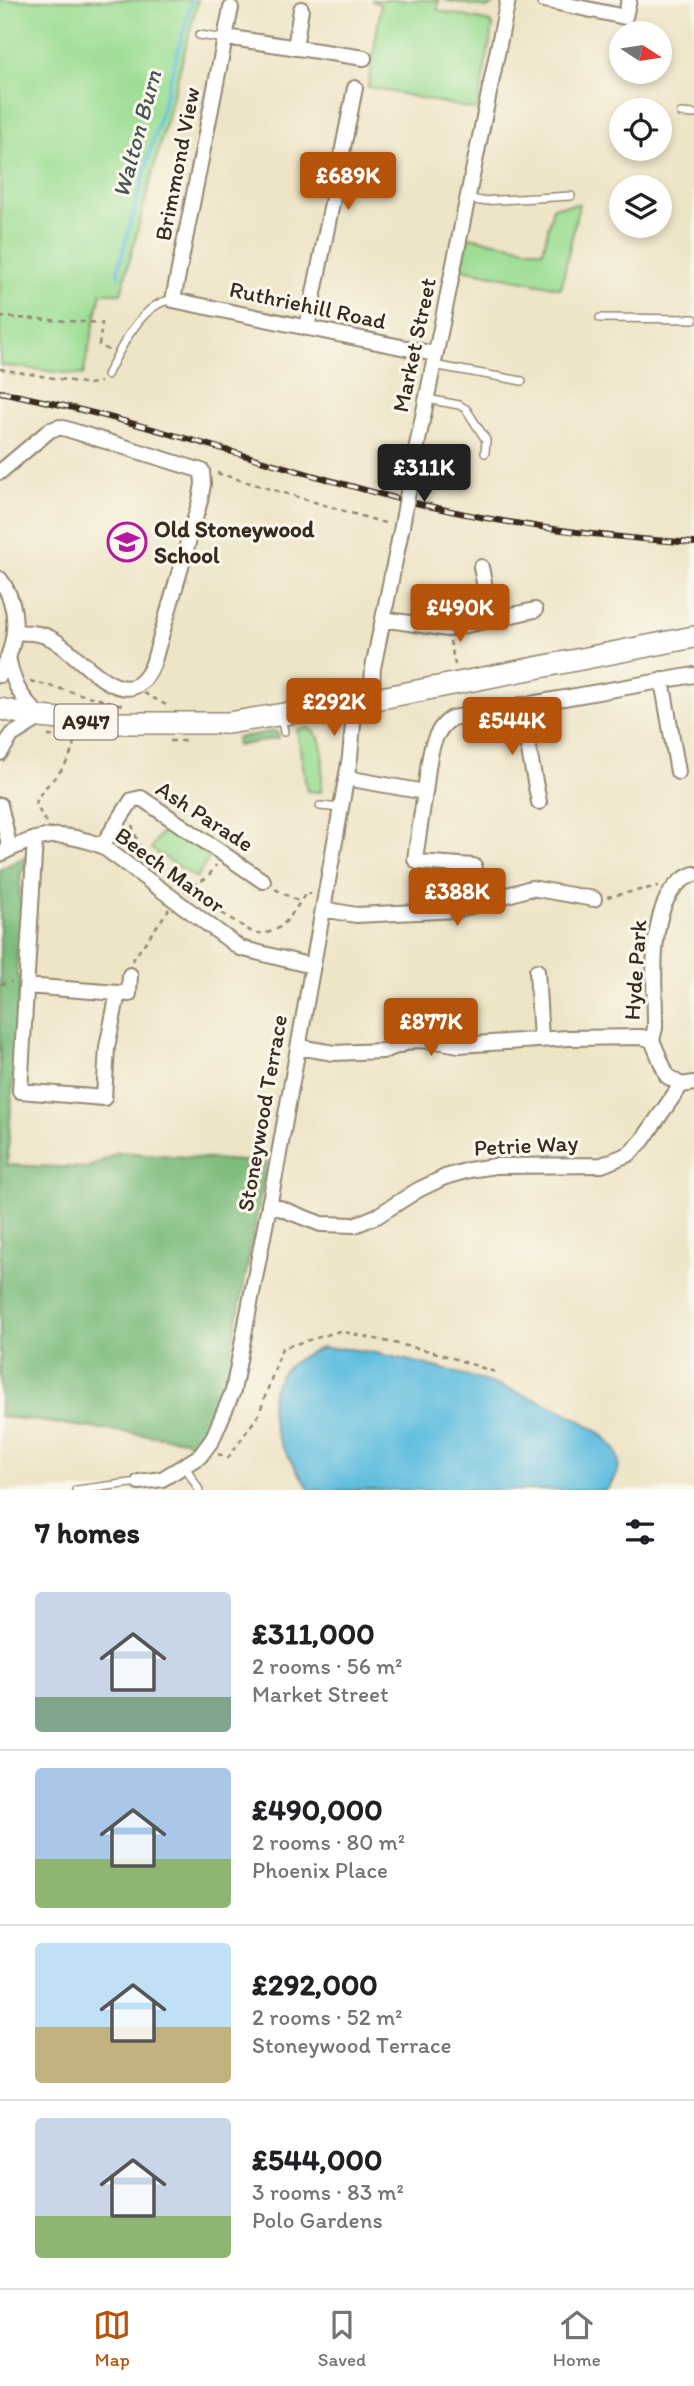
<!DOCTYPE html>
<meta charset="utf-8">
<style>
:root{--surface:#fff;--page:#f2f2f2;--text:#202124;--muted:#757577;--line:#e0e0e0;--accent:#b45309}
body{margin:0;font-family:Itim,sans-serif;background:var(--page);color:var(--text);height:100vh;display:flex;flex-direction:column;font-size:26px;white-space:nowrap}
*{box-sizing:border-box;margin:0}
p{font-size:23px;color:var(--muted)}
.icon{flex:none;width:38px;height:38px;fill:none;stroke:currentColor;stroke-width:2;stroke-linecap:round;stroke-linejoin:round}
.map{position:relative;height:1490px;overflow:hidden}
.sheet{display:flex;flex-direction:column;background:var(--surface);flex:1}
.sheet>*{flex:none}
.needle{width:46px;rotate:102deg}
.controls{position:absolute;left:609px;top:21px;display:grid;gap:14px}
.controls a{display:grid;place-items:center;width:63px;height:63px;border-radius:50%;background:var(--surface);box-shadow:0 4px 10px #0003;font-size:35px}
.price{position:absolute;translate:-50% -60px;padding:0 16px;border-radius:7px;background:var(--accent);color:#fff;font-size:23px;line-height:46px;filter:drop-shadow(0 2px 4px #0008)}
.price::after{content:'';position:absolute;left:50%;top:42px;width:21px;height:16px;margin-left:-10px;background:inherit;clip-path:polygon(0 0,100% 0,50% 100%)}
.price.active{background:#222;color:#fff}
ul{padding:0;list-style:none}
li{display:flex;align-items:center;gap:21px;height:175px;padding:0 35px}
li+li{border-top:2px solid var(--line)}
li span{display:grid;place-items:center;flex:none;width:196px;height:140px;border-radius:7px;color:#555}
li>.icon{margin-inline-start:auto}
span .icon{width:84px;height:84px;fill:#fffc;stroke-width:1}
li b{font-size:30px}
h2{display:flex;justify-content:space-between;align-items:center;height:84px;padding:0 35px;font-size:30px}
.menu{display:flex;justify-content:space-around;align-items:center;height:98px;border-top:2px solid var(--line);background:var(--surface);font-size:19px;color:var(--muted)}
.menu a{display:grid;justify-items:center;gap:4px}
.menu .active{color:var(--accent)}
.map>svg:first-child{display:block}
.green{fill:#9dde94;stroke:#6c8459;stroke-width:2}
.forest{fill:#7ebd7e;stroke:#5c744e;stroke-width:2}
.water{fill:#61bedf;stroke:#4e747e;stroke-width:2}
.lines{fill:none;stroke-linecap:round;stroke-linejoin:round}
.stream{stroke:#61bedf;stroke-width:3.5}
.service-casing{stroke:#948772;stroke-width:10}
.minor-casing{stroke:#948772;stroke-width:18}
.primary-casing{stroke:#948772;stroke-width:24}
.path{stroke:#948772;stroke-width:2.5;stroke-dasharray:5 5;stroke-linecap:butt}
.service{stroke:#fff;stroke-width:7}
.minor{stroke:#fff;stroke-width:14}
.primary{stroke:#fff;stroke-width:21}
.rail-casing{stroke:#3b2a1e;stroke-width:6}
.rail{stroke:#fbf7ec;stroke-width:3.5;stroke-dasharray:10;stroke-linecap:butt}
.minor-bridge-casing{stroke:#948772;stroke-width:18;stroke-linecap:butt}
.minor-bridge{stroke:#fff;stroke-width:14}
.labels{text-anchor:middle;stroke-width:6;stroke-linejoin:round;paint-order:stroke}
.shield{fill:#fbf7ec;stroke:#75685c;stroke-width:2}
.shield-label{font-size:21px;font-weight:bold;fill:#3b2a1e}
.street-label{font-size:23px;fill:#3b2a1e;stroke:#fbf7ec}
.poi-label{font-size:23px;font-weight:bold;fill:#3b2a1e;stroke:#fbf7ec;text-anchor:start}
.water-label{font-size:24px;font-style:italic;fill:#465658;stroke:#fbf7ec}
</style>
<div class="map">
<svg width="694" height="1490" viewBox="0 0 694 1490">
<rect width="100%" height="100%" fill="#fbf7ec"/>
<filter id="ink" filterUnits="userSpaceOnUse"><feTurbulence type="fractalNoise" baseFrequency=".0143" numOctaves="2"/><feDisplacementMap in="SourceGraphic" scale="14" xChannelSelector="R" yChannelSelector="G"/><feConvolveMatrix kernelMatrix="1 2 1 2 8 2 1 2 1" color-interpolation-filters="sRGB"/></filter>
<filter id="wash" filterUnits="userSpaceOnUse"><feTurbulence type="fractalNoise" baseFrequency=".00686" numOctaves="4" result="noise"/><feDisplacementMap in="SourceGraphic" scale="28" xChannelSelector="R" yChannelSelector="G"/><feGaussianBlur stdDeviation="1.57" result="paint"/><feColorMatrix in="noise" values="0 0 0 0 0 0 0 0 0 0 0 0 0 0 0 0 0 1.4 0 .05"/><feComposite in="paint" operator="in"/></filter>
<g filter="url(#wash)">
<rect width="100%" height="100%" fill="#eee4c6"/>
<path class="green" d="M 0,0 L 198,0 L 121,293 L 101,293 L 83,375 L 0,365 Z
M 371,0 L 439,0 L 437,10 L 490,22 L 493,26 L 477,110 L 368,87 L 381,5 Z
M 444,0 L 499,0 L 487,8 Z
M 579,204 L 561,288 L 462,269 L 468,237 L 543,251 L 553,207 Z
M 308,728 C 330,737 321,773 321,792 L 307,791 L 297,730 Z
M 165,827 L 210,857 L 196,878 L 151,849 Z"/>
<path class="forest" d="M 273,731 L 278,733 L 279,738 L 237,746 L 236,738 Z
M 26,857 L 26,866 L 21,872 L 19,899 L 24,903 L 22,943 L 17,947 L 17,975 L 20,979 L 7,1165 L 87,1168 L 119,1152 L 267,1163 L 223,1394 L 192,1447 L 185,1440 L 0,1416 L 0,869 Z"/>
<path class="water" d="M 322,1348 C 331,1349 340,1348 349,1349 C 397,1354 615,1407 619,1461 C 620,1472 612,1482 606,1490 L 310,1490 C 299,1472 283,1452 276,1433 C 261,1389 281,1362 322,1348 Z"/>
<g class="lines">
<path class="stream" d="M 119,277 L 118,269 L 192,0"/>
</g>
</g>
<g filter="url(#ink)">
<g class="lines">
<defs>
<path id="service" d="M 199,35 L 225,39
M 681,113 L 694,114
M 468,198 L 480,201 L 571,196
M 600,318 L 694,319
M 433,365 L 522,381
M 107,375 C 119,351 143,300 173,300
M 427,399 L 459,405 L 466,409 L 486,440 L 485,453
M 281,716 L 284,732
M 320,806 L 341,808
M 185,1466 L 199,1490
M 76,1490 L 139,1482"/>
<path id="minor" d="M 544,0 L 625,17 L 629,0
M 231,8 L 173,300 L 435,354
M 225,37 L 364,58
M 295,48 L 301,9
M 307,328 L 355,88
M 0,472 L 50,430 L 60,427 L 202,471 L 203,484 L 200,501 L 153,664 C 128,724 80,653 52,639 C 41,632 27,633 14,632
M 411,475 L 508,0
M 481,567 L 491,619
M 0,579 C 22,610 17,643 0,675
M 383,619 L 448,629 L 535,610
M 662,680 L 678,772
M 371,700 L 373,668 L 402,526
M 520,705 L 539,802
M 0,753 L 12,735 L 41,717 C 20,697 14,686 8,657
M 346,778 L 425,792 C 429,766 428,733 452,718 L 694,675
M 425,792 L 415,859 L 418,862 L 474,866
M 0,805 L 10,849
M 102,846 L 132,800 L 141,798 L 263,881
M 0,854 C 40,834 59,829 102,846 L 240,948 L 312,966
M 323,909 L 356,915 L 458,910 L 531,888 L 594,899
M 537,971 L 541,1040
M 26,986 L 118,993 L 107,1047 L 104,1098 L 20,1091 L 35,839
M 118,993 L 129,994 L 130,975
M 652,1040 L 655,1028 C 656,986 643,891 694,874
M 298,1047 L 334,1053 L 383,1051 L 414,1040 L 437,1041 L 459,1045 L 568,1038 L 642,1037 L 652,1040 L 667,1076 L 681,1085 L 694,1083
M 269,1204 L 321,1224 L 355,1225 L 377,1216 L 418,1190 L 445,1177 L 469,1170 L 495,1166 L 602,1165 L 629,1154 L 642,1141 L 681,1085
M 139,1482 L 162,1479 L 200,1456 L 212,1440 L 233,1391 L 277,1165 L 323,909 L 350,757 L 355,703"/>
<path id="primary" d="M 0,709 L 41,717 L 98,723 L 228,723 L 371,700 L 694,637"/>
</defs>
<use href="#service" class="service-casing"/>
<use href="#minor" class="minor-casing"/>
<use href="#primary" class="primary-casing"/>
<path class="path" d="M 0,317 L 102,323 L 99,345 L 110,351
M 0,369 L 89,384 L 100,382
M 217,473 L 388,524
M 450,641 L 455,665
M 30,681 L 122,705
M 144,693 L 166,705
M 48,736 L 62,737
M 170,741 L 188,741
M 46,822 L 36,805 L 37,799 C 54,773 68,773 75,738
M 132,825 L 141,851 L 171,869 L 172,880
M 275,889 L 300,902
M 184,891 L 208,877 L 216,865
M 188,892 L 252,932 C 281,939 292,913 306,893 L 311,894
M 607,897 L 659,886
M 132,961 L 169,909
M 0,984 L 12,982
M 218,1454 L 228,1458 L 259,1414 L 282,1348 L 340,1331 L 434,1352 L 495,1372"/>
<use href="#service" class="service"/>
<use href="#minor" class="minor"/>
<use href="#primary" class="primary"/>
<defs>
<path id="rail" d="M 0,392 C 135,418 263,464 395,498 C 493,523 593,537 694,543"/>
</defs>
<use href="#rail" class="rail-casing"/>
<use href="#rail" class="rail"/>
<defs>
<path id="minor-bridge" d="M 402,526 L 411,475"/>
</defs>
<use href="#minor-bridge" class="minor-bridge-casing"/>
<use href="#minor-bridge" class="minor-bridge"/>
</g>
</g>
<defs>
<symbol id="school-ring" viewBox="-11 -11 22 22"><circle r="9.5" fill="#fbf7ec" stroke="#b5179e" stroke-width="1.5"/><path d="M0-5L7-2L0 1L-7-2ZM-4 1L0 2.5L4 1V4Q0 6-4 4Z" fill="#b5179e"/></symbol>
</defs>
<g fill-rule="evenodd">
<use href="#school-ring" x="105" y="520" width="44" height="44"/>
</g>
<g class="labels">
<rect class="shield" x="54.5" y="704.5" width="63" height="35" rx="5"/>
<g class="shield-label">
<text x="86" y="729">A947</text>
</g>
<g class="street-label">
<text transform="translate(177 164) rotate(-79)" y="8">Brimmond View</text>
<text transform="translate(308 305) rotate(12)" y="8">Ruthriehill Road</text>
<text transform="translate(414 345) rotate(-78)" y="8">Market Street</text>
<text transform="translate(205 816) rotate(33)" y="8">Ash Parade</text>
<text transform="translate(170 870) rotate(36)" y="8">Beech Manor</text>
<text transform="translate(635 970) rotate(-86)" y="8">Hyde Park</text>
<text transform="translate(262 1113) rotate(-80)" y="8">Stoneywood Terrace</text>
<text transform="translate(526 1145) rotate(-3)" y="8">Petrie Way</text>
</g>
<g class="poi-label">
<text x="154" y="537">Old Stoneywood<tspan x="154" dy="26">School</tspan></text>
</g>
<g class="water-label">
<text transform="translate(137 134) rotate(-75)" y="8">Walton Burn</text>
</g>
</g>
</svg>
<div class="controls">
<a><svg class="needle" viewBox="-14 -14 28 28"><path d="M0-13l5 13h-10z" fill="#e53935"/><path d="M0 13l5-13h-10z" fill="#757577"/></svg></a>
<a><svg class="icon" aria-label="locate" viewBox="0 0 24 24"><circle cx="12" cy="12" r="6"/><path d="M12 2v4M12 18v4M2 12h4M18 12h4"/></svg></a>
<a><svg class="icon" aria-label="layers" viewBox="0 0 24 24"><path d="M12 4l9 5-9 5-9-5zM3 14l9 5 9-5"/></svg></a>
</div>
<b class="price" style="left:348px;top:212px">£689K</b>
<b class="price active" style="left:424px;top:504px">£311K</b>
<b class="price" style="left:460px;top:644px">£490K</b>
<b class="price" style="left:334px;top:738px">£292K</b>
<b class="price" style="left:512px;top:757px">£544K</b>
<b class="price" style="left:457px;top:928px">£388K</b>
<b class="price" style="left:431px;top:1058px">£877K</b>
</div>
<section class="sheet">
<h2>7 homes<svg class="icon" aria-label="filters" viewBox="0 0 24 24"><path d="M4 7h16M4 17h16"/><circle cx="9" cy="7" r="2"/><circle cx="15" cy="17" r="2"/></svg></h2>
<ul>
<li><span style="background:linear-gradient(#c9d6e8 75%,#7fa58c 0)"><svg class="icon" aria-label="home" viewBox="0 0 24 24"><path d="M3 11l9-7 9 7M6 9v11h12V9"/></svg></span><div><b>£311,000</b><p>2 rooms · 56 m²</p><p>Market Street</p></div></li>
<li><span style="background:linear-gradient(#a9c7e8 65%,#8fb573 0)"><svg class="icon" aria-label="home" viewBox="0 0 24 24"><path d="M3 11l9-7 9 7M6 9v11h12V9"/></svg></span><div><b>£490,000</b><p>2 rooms · 80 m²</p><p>Phoenix Place</p></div></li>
<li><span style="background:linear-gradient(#bfe0f5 60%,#c2b280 0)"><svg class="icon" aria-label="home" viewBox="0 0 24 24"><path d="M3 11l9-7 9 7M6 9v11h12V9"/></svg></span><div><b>£292,000</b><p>2 rooms · 52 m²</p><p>Stoneywood Terrace</p></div></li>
<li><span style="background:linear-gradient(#c9d6e8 70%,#8fb573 0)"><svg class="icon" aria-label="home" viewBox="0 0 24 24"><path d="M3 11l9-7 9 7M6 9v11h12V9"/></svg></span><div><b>£544,000</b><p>3 rooms · 83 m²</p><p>Polo Gardens</p></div></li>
</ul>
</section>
<nav class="menu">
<a class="active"><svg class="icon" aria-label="map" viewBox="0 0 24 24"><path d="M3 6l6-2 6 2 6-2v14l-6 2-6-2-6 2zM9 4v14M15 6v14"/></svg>Map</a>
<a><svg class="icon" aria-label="saved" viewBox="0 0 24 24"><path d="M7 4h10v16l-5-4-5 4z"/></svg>Saved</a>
<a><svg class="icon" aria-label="home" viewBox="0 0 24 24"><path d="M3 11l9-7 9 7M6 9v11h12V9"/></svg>Home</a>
</nav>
